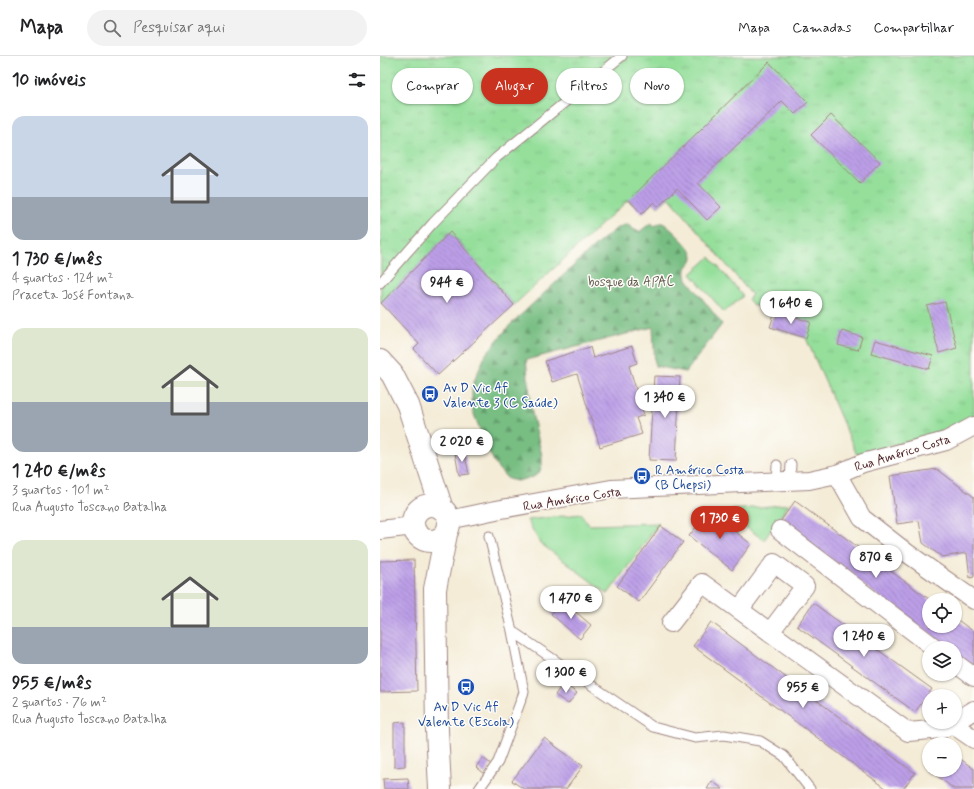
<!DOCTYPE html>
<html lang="pt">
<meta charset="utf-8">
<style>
:root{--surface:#fff;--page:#f2f2f2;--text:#202124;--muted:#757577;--line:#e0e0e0;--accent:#c8321e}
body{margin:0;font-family:Mynerve,sans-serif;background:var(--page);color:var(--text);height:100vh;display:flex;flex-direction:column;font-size:15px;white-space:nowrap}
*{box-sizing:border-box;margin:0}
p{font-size:13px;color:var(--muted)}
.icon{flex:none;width:22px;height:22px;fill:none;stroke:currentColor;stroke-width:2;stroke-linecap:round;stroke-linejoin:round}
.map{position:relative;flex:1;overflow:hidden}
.drawer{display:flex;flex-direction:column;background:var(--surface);width:380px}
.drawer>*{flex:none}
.guide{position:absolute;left:12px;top:12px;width:380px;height:36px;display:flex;gap:8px}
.fabs{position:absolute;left:542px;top:537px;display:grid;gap:8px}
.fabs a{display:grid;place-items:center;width:40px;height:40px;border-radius:50%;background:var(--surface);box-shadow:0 1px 3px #0004;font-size:20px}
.price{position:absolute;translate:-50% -34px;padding:0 9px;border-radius:14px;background:#fff;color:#222;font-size:13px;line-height:26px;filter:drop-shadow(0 1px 2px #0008)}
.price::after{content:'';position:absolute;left:50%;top:24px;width:12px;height:9px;margin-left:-6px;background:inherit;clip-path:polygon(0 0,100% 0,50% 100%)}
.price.current{background:var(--accent);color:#fff}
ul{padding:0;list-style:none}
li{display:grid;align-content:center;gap:8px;height:212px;padding:0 12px}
li span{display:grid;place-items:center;height:124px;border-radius:12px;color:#555}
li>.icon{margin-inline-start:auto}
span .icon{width:72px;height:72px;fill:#fffc;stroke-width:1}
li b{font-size:17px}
h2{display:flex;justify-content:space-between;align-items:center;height:48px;padding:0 12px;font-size:17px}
.tag{padding:0 14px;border-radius:18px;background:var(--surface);box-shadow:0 1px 3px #0004;font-size:14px;line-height:36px}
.tag.current{background:var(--accent);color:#fff}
header{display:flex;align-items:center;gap:24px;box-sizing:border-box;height:56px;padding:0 20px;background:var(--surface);border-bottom:1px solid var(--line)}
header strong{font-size:19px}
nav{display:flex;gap:22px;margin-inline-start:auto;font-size:14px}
.search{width:280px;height:36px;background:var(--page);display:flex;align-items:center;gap:10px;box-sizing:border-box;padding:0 14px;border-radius:22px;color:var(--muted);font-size:15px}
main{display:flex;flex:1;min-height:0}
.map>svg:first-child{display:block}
.green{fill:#95df9b;stroke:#707f63}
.forest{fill:url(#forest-firs);stroke:#616e57}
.park{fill:url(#park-tufts);stroke:#707f63}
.building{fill:url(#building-back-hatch)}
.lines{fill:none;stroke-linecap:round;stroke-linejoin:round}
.lane-casing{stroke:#9f8681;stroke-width:11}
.street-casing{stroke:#9f8681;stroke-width:20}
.secondary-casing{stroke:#9f8681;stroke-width:24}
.lane{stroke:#fff;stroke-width:9}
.street{stroke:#fff;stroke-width:18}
.secondary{stroke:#fff;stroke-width:22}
.labels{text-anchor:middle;stroke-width:3;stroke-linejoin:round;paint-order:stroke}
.park-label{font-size:13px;fill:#60594d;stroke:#fdfcf7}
.transit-label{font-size:13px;fill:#164399;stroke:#fdfcf7;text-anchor:start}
.street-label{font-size:13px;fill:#4a1f2b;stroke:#fdfcf7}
</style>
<header>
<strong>Mapa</strong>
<div class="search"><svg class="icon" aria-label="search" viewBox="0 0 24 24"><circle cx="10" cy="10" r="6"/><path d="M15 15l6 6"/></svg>Pesquisar aqui</div>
<nav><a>Mapa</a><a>Camadas</a><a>Compartilhar</a></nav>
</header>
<main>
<section class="drawer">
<h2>10 imóveis<svg class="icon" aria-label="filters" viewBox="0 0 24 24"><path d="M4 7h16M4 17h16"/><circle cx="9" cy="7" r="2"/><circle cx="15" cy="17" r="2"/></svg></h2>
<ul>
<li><span style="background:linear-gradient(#c9d6e8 65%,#9aa5b1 0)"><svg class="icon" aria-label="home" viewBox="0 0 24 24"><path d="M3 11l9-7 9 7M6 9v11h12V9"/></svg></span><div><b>1 730 €/mês</b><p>4 quartos · 124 m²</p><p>Praceta José Fontana</p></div></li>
<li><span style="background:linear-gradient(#dfe7d0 60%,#9aa5b1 0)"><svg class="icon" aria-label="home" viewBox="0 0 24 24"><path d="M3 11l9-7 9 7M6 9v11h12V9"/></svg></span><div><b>1 240 €/mês</b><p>3 quartos · 101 m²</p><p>Rua Augusto Toscano Batalha</p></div></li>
<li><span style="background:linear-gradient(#dfe7d0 70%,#9aa5b1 0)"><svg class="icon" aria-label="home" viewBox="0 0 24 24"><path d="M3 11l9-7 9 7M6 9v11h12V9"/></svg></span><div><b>955 €/mês</b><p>2 quartos · 76 m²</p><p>Rua Augusto Toscano Batalha</p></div></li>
</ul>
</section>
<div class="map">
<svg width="594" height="733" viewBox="0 0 594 733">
<defs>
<pattern id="forest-firs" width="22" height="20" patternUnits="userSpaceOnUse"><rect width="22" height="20" fill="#78be83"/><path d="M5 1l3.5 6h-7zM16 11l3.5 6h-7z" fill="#649a6b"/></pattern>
<pattern id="park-tufts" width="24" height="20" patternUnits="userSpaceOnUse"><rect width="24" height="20" fill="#95df9b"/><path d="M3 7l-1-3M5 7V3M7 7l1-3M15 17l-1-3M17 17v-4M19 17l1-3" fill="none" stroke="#82bf86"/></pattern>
<pattern id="building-back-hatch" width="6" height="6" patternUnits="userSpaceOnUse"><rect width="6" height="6" fill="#bc9fe8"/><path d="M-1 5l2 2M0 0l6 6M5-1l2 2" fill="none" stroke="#9b81bc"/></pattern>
</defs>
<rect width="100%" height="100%" fill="#fdfcf7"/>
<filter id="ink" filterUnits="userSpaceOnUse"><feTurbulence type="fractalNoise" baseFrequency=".025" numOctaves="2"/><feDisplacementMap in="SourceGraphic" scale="8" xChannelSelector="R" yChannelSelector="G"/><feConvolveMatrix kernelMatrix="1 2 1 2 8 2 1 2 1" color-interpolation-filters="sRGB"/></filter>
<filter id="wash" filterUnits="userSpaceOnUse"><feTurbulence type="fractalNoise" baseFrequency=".012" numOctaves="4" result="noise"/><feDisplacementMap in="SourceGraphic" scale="16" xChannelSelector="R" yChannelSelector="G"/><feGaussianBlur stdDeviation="0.9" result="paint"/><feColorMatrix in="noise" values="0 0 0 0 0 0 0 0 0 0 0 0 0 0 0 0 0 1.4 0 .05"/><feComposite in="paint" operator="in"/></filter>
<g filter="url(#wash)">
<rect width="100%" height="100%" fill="#f4ecd7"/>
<path class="green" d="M 330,201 L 363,240 L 344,256 L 311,218 Z
M 409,448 L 384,484 L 343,455 Z
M 201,458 L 209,469 L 279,467 L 228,538 L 160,487 L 147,464 Z"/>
<path class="forest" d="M 271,167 L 275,170 L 280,167 L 283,167 C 290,172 312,192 313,200 C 313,210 302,207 307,223 L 342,268 L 306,316 L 275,310 L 273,271 L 146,304 L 152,357 L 162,400 L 162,409 L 159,417 L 153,421 L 137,425 L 128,423 L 117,411 L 108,394 L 92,353 L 92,330 L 106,298 L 130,269 L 216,189 L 237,172 L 247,168 L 253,173 L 259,176 Z"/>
<path class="park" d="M 0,0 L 594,0 L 594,363 L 540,382 L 477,399 L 426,282 L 390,271 L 395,256 L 373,249 L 368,243 L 372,239 L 289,141 L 278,151 L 274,146 L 262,158 L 248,144 L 134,249 L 70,176 L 1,247 Z"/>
<g id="blocks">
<path class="building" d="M 389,6 L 428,46 L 415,58 L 402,45 L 318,127 L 341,151 L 327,164 L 297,132 L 278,151 L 274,146 L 262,158 L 249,144 Z
M 451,59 L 500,106 L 480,127 L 431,79 Z
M 70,176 L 134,249 L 58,319 L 34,293 L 39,288 L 1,247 Z
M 565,246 L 577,292 L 559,297 L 547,250 Z
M 395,256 L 431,266 L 426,282 L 390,271 Z
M 462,275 L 482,281 L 478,294 L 458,289 Z
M 495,284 L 553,300 L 549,313 L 491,297 Z
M 252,290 L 257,307 L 249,310 L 264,359 L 256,362 L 262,378 L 220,391 L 197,318 L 172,326 L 165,305 L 210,291 L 213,302 Z
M 274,320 L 300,321 L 296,405 L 269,404 Z
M 84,395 L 89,418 L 79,419 L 75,397 Z
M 557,413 L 594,441 L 594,521 L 590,522 L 587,497 L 562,501 L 543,487 L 539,465 L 517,468 L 510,420 Z
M 415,445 L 549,543 L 549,570 L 575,570 L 575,562 L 594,576 L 594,611 L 575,597 L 575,592 L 568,592 L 399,467 Z
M 329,455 L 371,488 L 352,514 L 309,480 Z
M 281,470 L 303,486 L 259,546 L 237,530 Z
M 34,504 L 37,635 L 0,636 L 0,505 Z
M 182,544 L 211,569 L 200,583 L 171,558 Z
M 433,547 L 552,633 L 535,656 L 417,570 Z
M 331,566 L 535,717 L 523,733 L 507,733 L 313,590 Z
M 183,627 L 197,637 L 188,648 L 175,639 Z
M 25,666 L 25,710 L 14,711 L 14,667 Z
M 164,682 L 203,710 L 186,733 L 144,733 L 132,725 Z
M 575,699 L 594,713 L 594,733 L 574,733 L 549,714 L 575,714 Z
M 103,702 L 111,708 L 105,718 L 96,711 Z
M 28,722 L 29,733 L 4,733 L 3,723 Z
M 332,725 L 343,733 L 327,733 Z"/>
</g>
</g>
<g filter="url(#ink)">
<use href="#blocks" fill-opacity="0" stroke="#9f8681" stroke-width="1"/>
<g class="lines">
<defs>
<path id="lane" d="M 0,227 L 53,167 L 116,102 L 242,0
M 410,425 L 411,408
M 396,426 L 397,409
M 132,575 L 273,671 L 315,682 L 344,679 L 380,685 L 404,700 L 430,733
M 99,733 L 118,706 L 144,636 L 132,575 L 109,480"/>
<path id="street" d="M 457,418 L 482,462 L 527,497 L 594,544
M 69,464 L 116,454 L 231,433 L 429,424 L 457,418 L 483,407 L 566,385 L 594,370
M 0,474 L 34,470
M 400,474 L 555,592
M 359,554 L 394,507 L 425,530 L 390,576
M 291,567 L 322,527 L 528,676 L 562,673 L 572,668 L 594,654
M 575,607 L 594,621
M 572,668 L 594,683"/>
<path id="secondary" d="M 0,305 L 12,318 L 28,349 L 62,453
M33 467a18 18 0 1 1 36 0a18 18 0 1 1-36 0Z
M 60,733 L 57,674 L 55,533 L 66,478"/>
</defs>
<use href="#lane" class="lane-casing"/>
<use href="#street" class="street-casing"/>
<use href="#secondary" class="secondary-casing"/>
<use href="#lane" class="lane"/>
<use href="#street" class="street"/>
<use href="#secondary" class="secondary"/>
</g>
</g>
<defs>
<symbol id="bus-disc" viewBox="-11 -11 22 22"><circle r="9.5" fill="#1a4fb4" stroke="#fdfcf7"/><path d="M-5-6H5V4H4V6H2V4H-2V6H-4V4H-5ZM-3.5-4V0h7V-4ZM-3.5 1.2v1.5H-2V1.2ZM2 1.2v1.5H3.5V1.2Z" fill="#fff"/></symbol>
</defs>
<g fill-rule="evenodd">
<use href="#bus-disc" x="40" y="328" width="20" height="20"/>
<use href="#bus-disc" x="252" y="410" width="20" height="20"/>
<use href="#bus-disc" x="76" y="621" width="20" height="20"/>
</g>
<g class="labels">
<g class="park-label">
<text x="251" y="230">bosque da APAC</text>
</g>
<g class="transit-label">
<text x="63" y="336">Av D Vic Af<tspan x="63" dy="15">Valente 3 (C Saúde)</tspan></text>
<text x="275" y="418">R Américo Costa<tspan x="275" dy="15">(B Chepsi)</tspan></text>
<text x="86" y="655" text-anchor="middle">Av D Vic Af<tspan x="86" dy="15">Valente (Escola)</tspan></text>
</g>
<g class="street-label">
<text transform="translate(522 396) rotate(-17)" y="5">Rua Américo Costa</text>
<text transform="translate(192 442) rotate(-9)" y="5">Rua Américo Costa</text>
</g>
</g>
</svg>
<div class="fabs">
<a><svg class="icon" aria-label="locate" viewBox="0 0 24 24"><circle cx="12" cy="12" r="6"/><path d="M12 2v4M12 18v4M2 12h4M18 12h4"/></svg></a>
<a><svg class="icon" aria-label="layers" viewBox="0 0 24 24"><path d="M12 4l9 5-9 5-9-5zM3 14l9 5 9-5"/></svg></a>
<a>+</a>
<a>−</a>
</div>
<b class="price" style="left:67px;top:248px">944 €</b>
<b class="price" style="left:411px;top:269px">1 640 €</b>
<b class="price" style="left:285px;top:363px">1 340 €</b>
<b class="price" style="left:82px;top:407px">2 020 €</b>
<b class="price current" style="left:340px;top:484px">1 730 €</b>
<b class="price" style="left:496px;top:523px">870 €</b>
<b class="price" style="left:191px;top:564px">1 470 €</b>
<b class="price" style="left:484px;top:602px">1 240 €</b>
<b class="price" style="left:186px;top:638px">1 300 €</b>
<b class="price" style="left:423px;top:653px">955 €</b>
<div class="guide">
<a class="tag">Comprar</a>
<a class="tag current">Alugar</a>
<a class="tag">Filtros</a>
<a class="tag">Novo</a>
</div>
</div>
</main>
